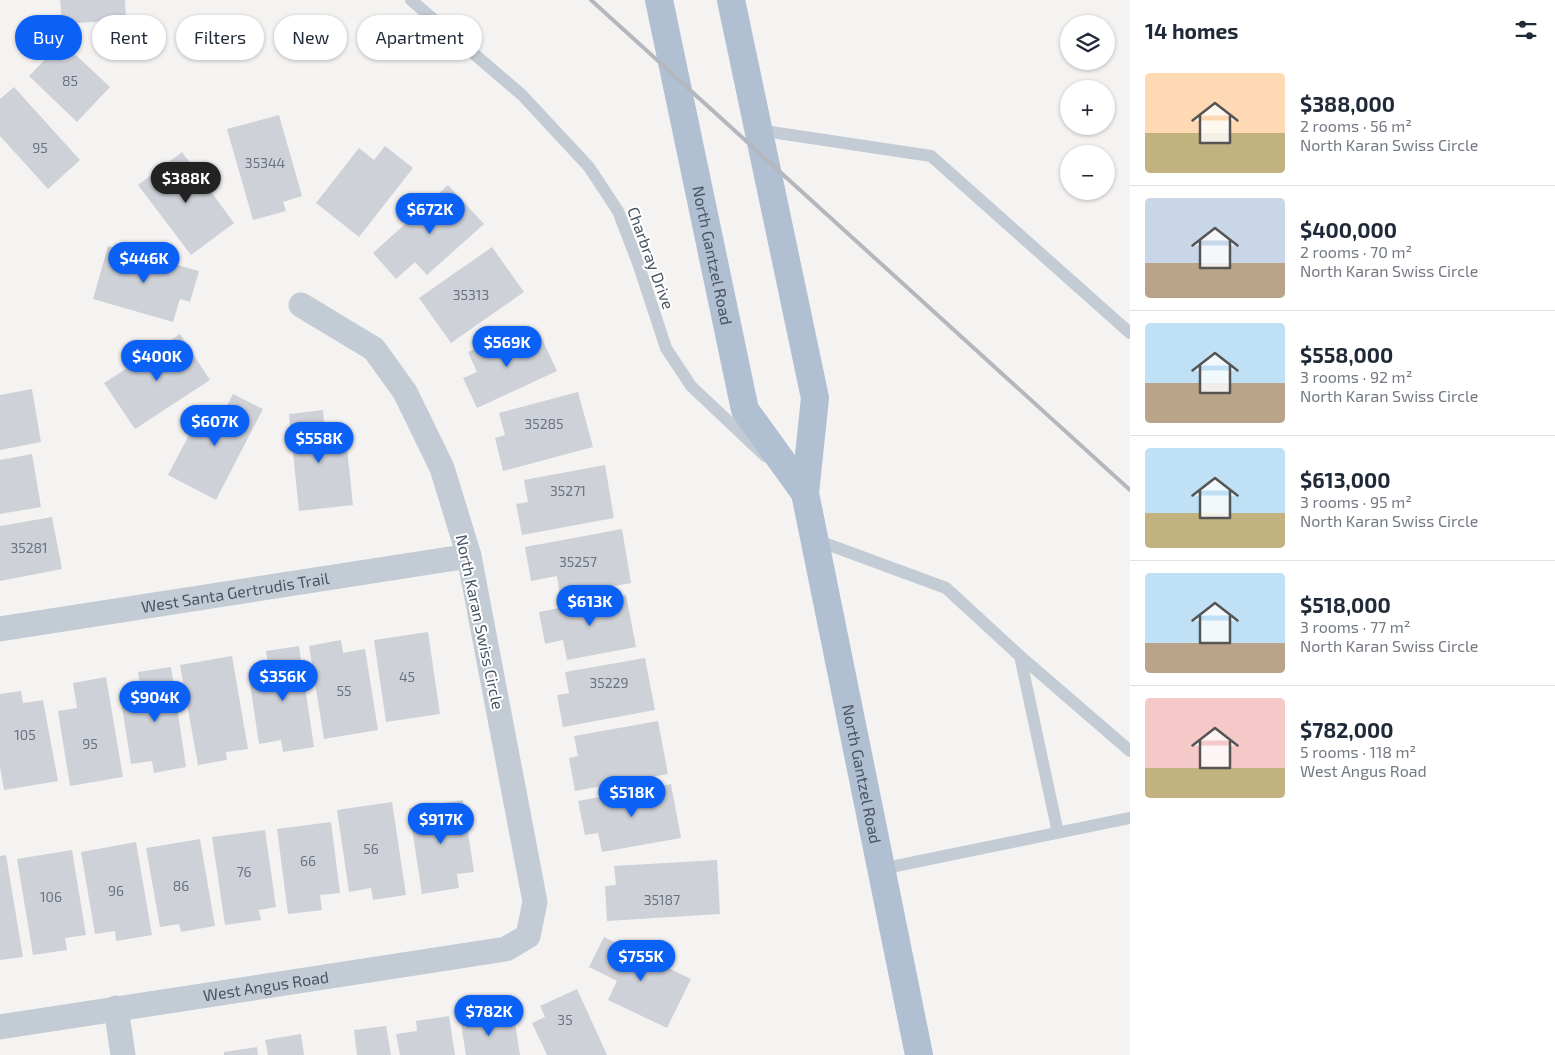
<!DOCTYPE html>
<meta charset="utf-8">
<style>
:root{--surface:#fff;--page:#f2f2f3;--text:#1f2937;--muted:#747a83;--line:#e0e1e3;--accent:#0b61f6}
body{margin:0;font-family:"Exo 2",sans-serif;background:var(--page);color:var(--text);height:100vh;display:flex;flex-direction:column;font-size:19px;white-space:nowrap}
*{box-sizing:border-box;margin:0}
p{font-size:16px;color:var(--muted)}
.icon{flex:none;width:28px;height:28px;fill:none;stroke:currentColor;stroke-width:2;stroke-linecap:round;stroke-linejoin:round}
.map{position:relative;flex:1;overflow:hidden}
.sheet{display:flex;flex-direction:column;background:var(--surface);width:425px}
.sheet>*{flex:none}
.top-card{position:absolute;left:15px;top:15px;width:475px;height:45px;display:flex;gap:10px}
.controls{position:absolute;left:1060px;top:15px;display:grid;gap:10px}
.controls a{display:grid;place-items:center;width:55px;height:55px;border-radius:50%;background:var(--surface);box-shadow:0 1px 4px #0004;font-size:25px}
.price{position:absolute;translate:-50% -42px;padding:0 11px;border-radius:18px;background:var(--accent);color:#fff;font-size:16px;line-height:32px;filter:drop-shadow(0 1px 2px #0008)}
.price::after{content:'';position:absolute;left:50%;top:30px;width:15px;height:11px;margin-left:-8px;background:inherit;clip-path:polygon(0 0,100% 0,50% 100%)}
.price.selected{background:#222;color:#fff}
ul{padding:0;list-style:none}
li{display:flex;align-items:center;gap:15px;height:125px;padding:0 15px}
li+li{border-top:1px solid var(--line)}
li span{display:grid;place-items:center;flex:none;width:140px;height:100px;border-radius:5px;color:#555}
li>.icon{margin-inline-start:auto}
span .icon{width:60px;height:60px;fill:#fffc;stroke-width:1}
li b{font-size:21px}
h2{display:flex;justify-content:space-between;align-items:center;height:60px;padding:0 15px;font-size:21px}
.pill{padding:0 18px;border-radius:22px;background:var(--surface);box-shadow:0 1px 4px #0004;font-size:18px;line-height:45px}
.pill.selected{background:var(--accent);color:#fff}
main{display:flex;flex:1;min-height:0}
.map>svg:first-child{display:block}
.building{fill:#ced1d8}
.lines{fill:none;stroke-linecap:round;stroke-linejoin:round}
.service{stroke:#c3ccd5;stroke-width:12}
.minor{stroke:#c3ccd5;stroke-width:25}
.primary{stroke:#b1bfd3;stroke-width:28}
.rail{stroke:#b4b7bd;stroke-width:4}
.labels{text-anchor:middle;stroke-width:4;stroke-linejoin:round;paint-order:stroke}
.number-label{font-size:14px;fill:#6a7380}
.street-label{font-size:16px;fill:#485462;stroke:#fff}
</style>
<main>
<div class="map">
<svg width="1130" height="1055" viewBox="0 0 1130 1055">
<rect width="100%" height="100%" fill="#f5f3f2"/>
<path class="building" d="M 60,0 L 125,0 L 126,20 L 62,24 Z
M 62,42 L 110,87 L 77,122 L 29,76 Z
M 14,87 L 80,160 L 48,189 L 0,136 L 0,99 Z
M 279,115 L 302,196 L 283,202 L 286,211 L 253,220 L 227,129 Z
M 385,146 L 413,168 L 359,237 L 316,203 L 359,148 L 374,160 Z
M 182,152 L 234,223 L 191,255 L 138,185 Z
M 448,185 L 484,224 L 427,275 L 415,262 L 396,279 L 373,253 Z
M 108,246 L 199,271 L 190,302 L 180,299 L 173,322 L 93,299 Z
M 492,247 L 524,292 L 451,343 L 419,298 Z
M 514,331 L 521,345 L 541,337 L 557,371 L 477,408 L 463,378 L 477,372 L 468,352 Z
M 180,334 L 210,380 L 135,429 L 104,383 Z
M 32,389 L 41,442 L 0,450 L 0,395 Z
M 578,392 L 593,447 L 503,471 L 495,438 L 505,435 L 499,413 Z
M 233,394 L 263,409 L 216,500 L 168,475 L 203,408 L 221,417 Z
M 323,410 L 326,442 L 346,439 L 353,505 L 299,511 L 289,414 Z
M 32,454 L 41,507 L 0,514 L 0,460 Z
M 605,465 L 614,518 L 522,535 L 516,504 L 528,502 L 524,480 Z
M 52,517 L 62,569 L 0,581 L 0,526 Z
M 622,529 L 631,583 L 560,596 L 557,576 L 531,581 L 525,547 Z
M 626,595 L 636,647 L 567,660 L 563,640 L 545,644 L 539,612 Z
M 428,632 L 440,714 L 386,722 L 374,640 Z
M 341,640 L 343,653 L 365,649 L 378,730 L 324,739 L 309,646 Z
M 299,646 L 314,747 L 283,752 L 281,740 L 259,744 L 250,684 L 271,681 L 266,651 Z
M 232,656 L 248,749 L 226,752 L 227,760 L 198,765 L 180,665 Z
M 645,658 L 655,710 L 563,727 L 557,695 L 569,693 L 565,672 Z
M 171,667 L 186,767 L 154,773 L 152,761 L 131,764 L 122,707 L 143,704 L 138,672 Z
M 106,677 L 123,777 L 70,786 L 58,711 L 77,708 L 73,683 Z
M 21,691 L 23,703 L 43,700 L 58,781 L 4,790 L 0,767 L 0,694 Z
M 658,721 L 668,774 L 575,791 L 569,758 L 578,756 L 574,736 Z
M 671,784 L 681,838 L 602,852 L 598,833 L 585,835 L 578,801 Z
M 463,800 L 474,872 L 457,874 L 459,888 L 422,894 L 409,808 Z
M 392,802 L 406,895 L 373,900 L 371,888 L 349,892 L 337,810 Z
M 331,822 L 340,893 L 320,895 L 322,910 L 288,914 L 277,829 Z
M 265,830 L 276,907 L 259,910 L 261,920 L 225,925 L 212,837 Z
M 200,839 L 215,926 L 181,932 L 179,924 L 160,927 L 146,848 Z
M 136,842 L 152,935 L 116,941 L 115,931 L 95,934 L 81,852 Z
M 72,850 L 86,935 L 65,938 L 67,950 L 33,955 L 17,859 Z
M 6,855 L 23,957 L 0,960 L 0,856 Z
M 717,860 L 720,914 L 607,921 L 605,886 L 616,885 L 614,866 Z
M 604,937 L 691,979 L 667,1028 L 608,1000 L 617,981 L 589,967 Z
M 577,989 L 607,1055 L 547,1055 L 532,1023 L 545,1017 L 540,1006 Z
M 492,1014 L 494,1026 L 515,1023 L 520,1055 L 466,1055 L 460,1018 Z
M 449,1016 L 455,1055 L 400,1055 L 396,1034 L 417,1031 L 416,1021 Z
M 386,1026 L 391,1055 L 357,1055 L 354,1030 Z
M 301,1034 L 304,1055 L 268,1055 L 265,1040 Z
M 257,1047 L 258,1055 L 224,1055 L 224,1052 Z"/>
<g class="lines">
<path class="service" d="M 411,0 L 522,95 L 589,167 L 618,211 L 638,263 L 666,348 L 691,386 L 765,456
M 758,130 L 931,156 L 1130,333
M 816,540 L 946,588 L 1020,656 L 1130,751
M 1020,656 L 1058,833
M 881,869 L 1130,818"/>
<g class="minor">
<path id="s1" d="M 0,629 L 469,556"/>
<path d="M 116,1008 L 123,1055"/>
<path id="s2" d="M 0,1027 L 506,949 L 528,936 L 535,902 L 469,556 L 442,468 L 405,392 L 374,349 L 301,305"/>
</g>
<g class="primary">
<path id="s3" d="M 659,0 L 745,410 L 805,493"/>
<path id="s4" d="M 731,0 L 815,398 L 805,493 L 919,1055"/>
</g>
<path class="rail" d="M 591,0 C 771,162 950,326 1130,490"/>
</g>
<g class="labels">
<g class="number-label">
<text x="70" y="86">85</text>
<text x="40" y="153">95</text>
<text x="265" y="168">35344</text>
<text x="471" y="300">35313</text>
<text x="544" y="429">35285</text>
<text x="568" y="496">35271</text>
<text x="29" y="553">35281</text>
<text x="578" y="567">35257</text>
<text x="407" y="682">45</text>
<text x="609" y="688">35229</text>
<text x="344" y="696">55</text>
<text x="25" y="740">105</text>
<text x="90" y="749">95</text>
<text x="371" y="854">56</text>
<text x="308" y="866">66</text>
<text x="244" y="877">76</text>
<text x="181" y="891">86</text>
<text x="116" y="896">96</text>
<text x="51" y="902">106</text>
<text x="662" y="905">35187</text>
<text x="565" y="1025">35</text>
</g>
<g class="street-label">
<text dy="6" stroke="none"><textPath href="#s3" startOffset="261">North Gantzel Road</textPath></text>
<text transform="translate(651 258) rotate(70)" y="6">Charbray Drive</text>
<text dy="6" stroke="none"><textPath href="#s1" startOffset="238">West Santa Gertrudis Trail</textPath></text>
<text transform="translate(480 622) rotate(78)" y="6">North Karan Swiss Circle</text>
<text dy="6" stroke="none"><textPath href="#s4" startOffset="789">North Gantzel Road</textPath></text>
<text dy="6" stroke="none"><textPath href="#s2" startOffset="269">West Angus Road</textPath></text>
</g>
</g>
</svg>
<div class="controls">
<a><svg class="icon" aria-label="layers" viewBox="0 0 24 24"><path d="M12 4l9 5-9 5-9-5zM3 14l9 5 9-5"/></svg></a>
<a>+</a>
<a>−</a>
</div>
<b class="price selected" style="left:186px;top:204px">$388K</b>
<b class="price" style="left:430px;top:235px">$672K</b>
<b class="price" style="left:144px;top:284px">$446K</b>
<b class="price" style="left:507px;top:368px">$569K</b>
<b class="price" style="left:157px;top:382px">$400K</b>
<b class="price" style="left:215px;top:447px">$607K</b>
<b class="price" style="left:319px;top:464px">$558K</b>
<b class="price" style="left:590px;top:627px">$613K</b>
<b class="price" style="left:283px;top:702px">$356K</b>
<b class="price" style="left:155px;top:723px">$904K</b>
<b class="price" style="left:632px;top:818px">$518K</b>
<b class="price" style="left:441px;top:845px">$917K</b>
<b class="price" style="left:641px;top:982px">$755K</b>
<b class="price" style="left:489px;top:1037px">$782K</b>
<div class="top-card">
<a class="pill selected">Buy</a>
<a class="pill">Rent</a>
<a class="pill">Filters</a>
<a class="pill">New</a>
<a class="pill">Apartment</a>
</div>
</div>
<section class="sheet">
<h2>14 homes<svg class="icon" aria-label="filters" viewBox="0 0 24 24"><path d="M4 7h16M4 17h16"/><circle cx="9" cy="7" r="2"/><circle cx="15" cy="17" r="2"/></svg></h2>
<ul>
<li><span style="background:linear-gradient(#ffd9b3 60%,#c2b280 0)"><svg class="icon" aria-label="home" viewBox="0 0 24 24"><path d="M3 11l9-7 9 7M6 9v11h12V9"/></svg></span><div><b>$388,000</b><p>2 rooms · 56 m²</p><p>North Karan Swiss Circle</p></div></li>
<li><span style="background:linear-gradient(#c9d6e8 65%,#b9a48a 0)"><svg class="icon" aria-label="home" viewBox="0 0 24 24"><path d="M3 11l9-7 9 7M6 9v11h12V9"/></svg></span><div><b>$400,000</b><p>2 rooms · 70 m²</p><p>North Karan Swiss Circle</p></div></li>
<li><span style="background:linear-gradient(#bfe0f5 60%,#b9a48a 0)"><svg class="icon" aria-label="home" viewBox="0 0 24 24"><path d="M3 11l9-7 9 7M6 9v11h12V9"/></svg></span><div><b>$558,000</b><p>3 rooms · 92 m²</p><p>North Karan Swiss Circle</p></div></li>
<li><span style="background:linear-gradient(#bfe0f5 65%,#c2b280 0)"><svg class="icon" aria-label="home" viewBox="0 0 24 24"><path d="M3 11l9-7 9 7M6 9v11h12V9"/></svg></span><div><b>$613,000</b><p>3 rooms · 95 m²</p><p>North Karan Swiss Circle</p></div></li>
<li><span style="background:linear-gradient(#bfe0f5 70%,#b9a48a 0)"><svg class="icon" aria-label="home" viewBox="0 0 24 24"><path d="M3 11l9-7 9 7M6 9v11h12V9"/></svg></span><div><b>$518,000</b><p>3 rooms · 77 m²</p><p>North Karan Swiss Circle</p></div></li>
<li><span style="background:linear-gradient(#f6c9c9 70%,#c2b280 0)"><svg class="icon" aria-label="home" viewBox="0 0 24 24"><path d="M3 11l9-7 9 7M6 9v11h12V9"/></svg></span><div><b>$782,000</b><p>5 rooms · 118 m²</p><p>West Angus Road</p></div></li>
</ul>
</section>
</main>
